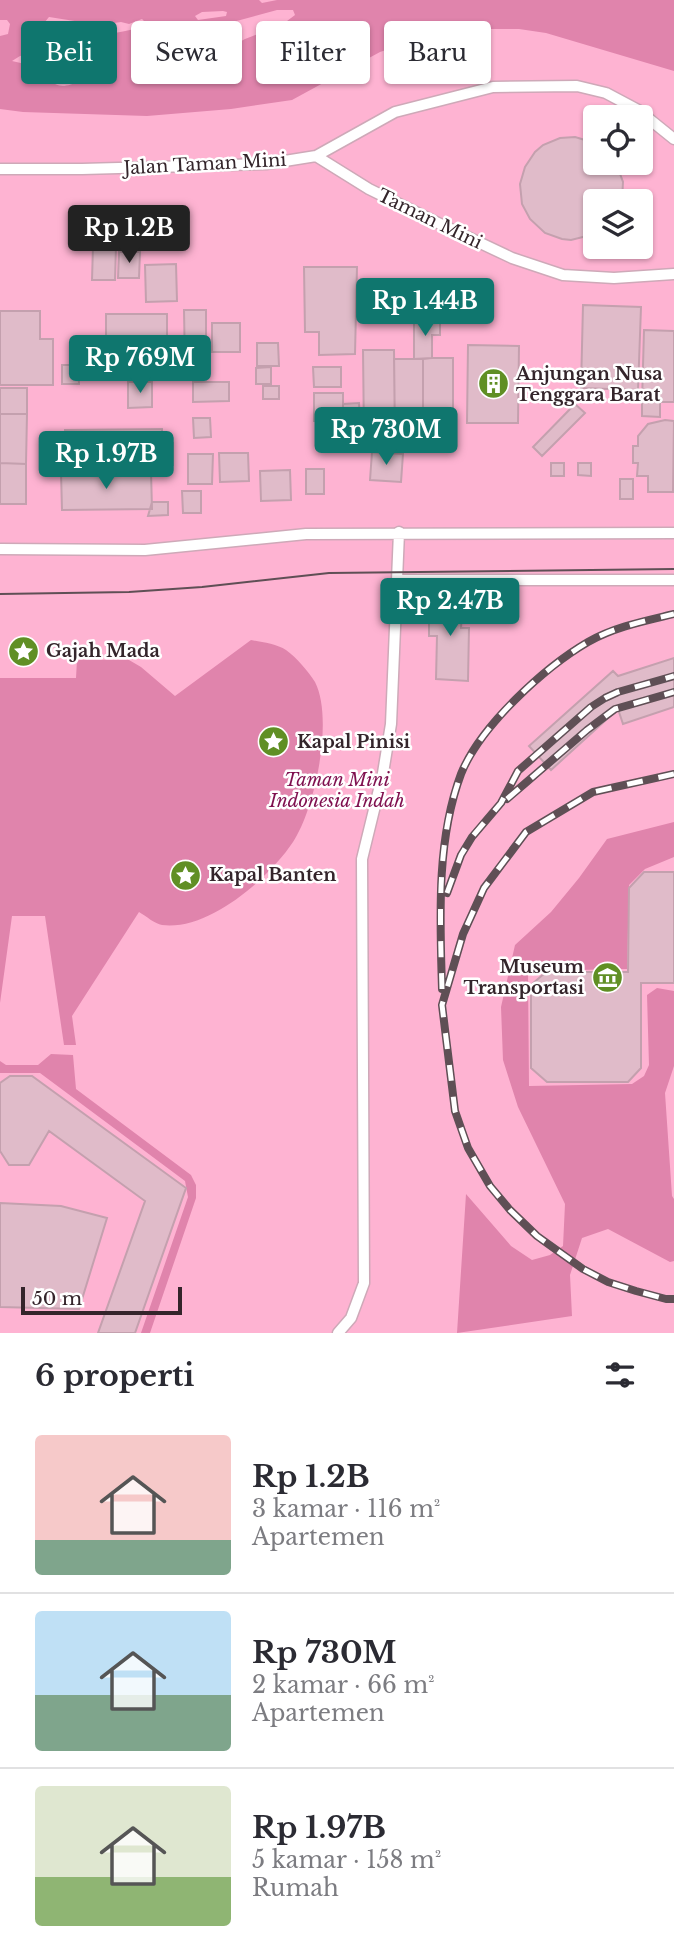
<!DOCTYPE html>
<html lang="id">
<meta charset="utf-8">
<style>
:root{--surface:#fff;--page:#f7f7f7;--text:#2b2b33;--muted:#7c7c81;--line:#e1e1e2;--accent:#0f766e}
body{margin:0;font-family:"Libre Baskerville",serif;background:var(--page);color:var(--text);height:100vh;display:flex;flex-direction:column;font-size:26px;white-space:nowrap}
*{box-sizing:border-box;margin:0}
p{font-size:23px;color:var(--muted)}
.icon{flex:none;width:38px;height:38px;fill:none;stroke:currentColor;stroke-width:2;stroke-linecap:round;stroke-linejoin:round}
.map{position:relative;height:1333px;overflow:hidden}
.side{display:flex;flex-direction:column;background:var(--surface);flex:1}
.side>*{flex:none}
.top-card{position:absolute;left:21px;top:21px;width:634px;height:63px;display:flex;gap:14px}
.tools{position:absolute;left:583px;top:105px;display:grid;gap:14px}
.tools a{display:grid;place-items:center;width:70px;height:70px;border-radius:7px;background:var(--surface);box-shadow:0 2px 5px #0004;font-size:35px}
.scale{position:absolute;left:21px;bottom:18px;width:161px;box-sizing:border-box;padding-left:7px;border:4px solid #34252b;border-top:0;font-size:19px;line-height:24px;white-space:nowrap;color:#34252b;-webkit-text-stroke:5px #fff;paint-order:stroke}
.price{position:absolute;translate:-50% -60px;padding:0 16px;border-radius:7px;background:var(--accent);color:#fff;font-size:23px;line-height:46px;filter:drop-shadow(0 2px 4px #0008)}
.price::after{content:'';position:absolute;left:50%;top:42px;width:21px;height:16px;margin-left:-10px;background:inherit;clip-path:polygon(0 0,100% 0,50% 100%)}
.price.selected{background:#222;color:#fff}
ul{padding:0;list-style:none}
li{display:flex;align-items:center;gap:21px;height:175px;padding:0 35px}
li+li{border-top:2px solid var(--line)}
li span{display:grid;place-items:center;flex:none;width:196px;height:140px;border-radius:7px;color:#555}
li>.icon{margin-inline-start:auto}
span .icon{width:84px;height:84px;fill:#fffc;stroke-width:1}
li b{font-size:30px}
h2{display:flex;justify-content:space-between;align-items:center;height:84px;padding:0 35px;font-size:30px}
.chip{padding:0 24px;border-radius:7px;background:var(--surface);box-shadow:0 2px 5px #0004;font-size:24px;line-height:63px}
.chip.selected{background:var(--accent);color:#fff}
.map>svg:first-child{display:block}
.green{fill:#feb3d2;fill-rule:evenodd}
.water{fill:#e084ac;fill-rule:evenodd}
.building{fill:#e0bbc9;stroke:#c4a0ae;stroke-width:2}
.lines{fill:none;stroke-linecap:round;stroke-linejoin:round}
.service-casing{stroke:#cea9b8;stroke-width:13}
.service{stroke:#fff;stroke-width:10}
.tram{stroke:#5f4f55;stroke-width:2}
.rail-casing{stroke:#5f4f55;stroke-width:8}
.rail{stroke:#fff;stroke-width:5;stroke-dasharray:16;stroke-linecap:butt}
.labels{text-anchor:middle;stroke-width:5;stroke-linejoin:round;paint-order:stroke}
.street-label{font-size:18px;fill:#34252b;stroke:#fff}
.poi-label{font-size:18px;font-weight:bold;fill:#34252b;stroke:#fff;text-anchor:start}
.park-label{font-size:18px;font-style:italic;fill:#7f104f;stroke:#fff}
</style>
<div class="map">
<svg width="674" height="1333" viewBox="0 0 674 1333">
<rect width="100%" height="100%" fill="#fdedf3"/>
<path class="green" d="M 0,0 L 674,0 L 674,1333 L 0,1333 ZM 595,117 L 640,117 L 640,163 L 595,163 ZM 595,201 L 640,201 L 640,247 L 595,247 Z"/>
<path class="water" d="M 0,0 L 259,0 L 262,3 L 277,0 L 674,0 L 674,71 L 546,33 L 519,29 L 485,29 L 416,40 L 380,52 L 292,100 L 231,109 L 147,116 L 23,112 L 0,109 L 0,36 L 8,34 L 10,24 L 7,20 L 0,20 ZM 277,10 L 293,10 L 295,15 L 283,24 L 245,39 L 225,50 L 210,69 L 194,72 L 169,83 L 157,81 L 159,77 L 168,75 L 172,63 L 181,50 L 189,43 L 206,37 L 233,22 ZM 223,11 L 227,12 L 226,16 L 198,20 L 195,16 L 202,12 ZM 49,17 L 100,25 L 121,22 L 129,24 L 142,19 L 145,22 L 142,27 C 110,36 80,37 47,36 L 43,32 L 44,23 ZM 47,52 L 80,72 L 81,80 C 57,93 52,83 38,67 L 12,61 L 20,56 Z
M 251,640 C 261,642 277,644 286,650 C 297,658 308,671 315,682 C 334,719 315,809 293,842 C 269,878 209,931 162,925 C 155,924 146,916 139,912 L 72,1016 L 76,1045 L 64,1045 L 45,916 L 12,916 L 0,1003 L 0,678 L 76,678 L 77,660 L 129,660 L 141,667 L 175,696 Z
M 674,822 L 674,857 L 645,869 L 629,885 L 627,969 L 528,971 L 529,1086 L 632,1084 L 644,1076 L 649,1065 L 647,995 L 657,988 L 674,991 L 674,1066 L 665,1093 L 672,1196 L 674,1199 L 674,1261 L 670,1262 L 608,1229 L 582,1238 L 570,1275 L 572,1316 L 457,1333 L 466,1194 L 511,1246 L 532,1260 L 550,1255 L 563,1246 L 565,1204 L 518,1107 L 503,1060 L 501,1007 L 515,945 L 551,912 L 579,878 L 607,839 Z
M 51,1054 L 73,1055 L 76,1089 L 191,1175 L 196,1185 L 196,1198 L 150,1333 L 141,1333 L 188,1197 L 185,1181 L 40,1073 L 0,1073 L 0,1061 L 6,1065 L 38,1065 Z"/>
<path class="building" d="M 575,137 L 595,143 L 595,163 L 616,163 L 623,182 L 622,200 L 595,201 L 595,234 L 571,240 L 562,239 L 545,233 L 530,219 L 522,204 L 520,184 L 525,167 L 535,152 L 543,145 L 560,138 Z
M 93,246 L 116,246 L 115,280 L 92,280 Z
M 119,252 L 140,252 L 139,278 L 118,278 Z
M 176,264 L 177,301 L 146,302 L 145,265 Z
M 304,267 L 357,267 L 355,354 L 319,355 L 319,332 L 305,332 Z
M 583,305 L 641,307 L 638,390 L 581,388 Z
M 184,310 L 206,310 L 206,367 L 185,367 Z
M 0,311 L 40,311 L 40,339 L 53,339 L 53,385 L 0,385 Z
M 106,314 L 167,314 L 167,341 L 106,342 Z
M 414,321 L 440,321 L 440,335 L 432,335 L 432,358 L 414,359 Z
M 212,323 L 240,323 L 240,352 L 212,352 Z
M 644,330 L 674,331 L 674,402 L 642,402 Z
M 257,343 L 278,343 L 279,366 L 257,366 Z
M 166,344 L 166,361 L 140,361 L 140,345 Z
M 166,344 L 179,344 L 179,361 L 166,361 Z
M 468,345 L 519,346 L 518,423 L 467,423 Z
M 363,350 L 394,350 L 395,437 L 364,437 Z
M 432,358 L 453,358 L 453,437 L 423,437 L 423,359 Z
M 394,359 L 423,359 L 423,437 L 395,437 Z
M 156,361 L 173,361 L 173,378 L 156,378 Z
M 62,365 L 78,365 L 79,384 L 62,384 Z
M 271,367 L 271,384 L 256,384 L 256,368 Z
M 313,367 L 341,367 L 341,387 L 314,387 Z
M 128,382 L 152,382 L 152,407 L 128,408 Z
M 193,382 L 229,382 L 229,401 L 193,402 Z
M 263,386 L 279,386 L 279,399 L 263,399 Z
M 0,388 L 27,388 L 27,414 L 0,414 Z
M 314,393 L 343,393 L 343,421 L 314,421 Z
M 642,402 L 660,402 L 660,417 L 642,416 Z
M 359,403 L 360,424 L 343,425 L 343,404 Z
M 575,404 L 585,413 L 542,456 L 533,447 Z
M 0,414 L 27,414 L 26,464 L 0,463 Z
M 193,418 L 210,418 L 211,437 L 194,438 Z
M 665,420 L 674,421 L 673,492 L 648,492 L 648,476 L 637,476 L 638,463 L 633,463 L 633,446 L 638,446 L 638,436 L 648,424 Z
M 162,429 L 162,443 L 173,443 L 173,465 L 65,466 L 65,430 Z
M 372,452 L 403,454 L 401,482 L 370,480 Z
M 219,453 L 248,453 L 249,481 L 220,482 Z
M 188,454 L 213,454 L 212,484 L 188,484 Z
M 0,463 L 26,464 L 26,504 L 0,504 Z
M 551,463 L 564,463 L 564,476 L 551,476 Z
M 578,463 L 591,463 L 591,476 L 578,475 Z
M 306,469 L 324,469 L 324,494 L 306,494 Z
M 290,470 L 291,500 L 261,501 L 260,471 Z
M 151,471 L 152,509 L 62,510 L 61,472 Z
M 620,479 L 633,479 L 633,499 L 620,499 Z
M 182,491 L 201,491 L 201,513 L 183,513 Z
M 152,502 L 168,502 L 168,515 L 148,516 Z
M 429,597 L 463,597 L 461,628 L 469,628 L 468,681 L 436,679 L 437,636 L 429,636 Z
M 674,658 L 674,707 L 623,724 L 618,709 L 551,770 L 529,746 L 613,671 L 618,676 Z
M 644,872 L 674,872 L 674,983 L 641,983 L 641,1068 L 628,1082 L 547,1082 L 531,1068 L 531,985 L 546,972 L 628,972 L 629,888 Z
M 10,1076 L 32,1076 L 186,1188 L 135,1333 L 98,1333 L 145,1201 L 49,1131 L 29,1165 L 9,1165 L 0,1151 L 0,1083 Z
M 0,1203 L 61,1206 L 107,1218 L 79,1309 L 0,1307 Z"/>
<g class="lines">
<defs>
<path id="service" d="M 316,156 L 369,189 L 436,222 L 512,258 L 563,275 L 614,278 L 674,274
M 0,169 L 82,169 L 266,164 L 316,156 L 395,112 L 493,87 L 577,86 L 606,93 L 638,110 L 674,139
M 0,549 L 145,550 L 306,534 L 674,533
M 398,580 L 674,580
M 338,1333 L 351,1318 L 364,1283 L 362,859 L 383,773 L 391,724 L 399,532"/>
</defs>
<use href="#service" class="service-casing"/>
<use href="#service" class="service"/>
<path class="tram" d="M 0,594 L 129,592 L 202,587 L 329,573 L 674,569"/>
<defs>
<path id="rail" d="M 674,774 L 593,792 L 526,832 L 484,888 L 463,934 L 442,1005 L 455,1111 L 468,1148 L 490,1186 L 510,1210 L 537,1236 L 583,1269 L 608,1282 L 636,1291 L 666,1299 L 674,1299
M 507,799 L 587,730 L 615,709 L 674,692
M 447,893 L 461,855 L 472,837 L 501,803 L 518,771 L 591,707 L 605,698 L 618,692 L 674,676
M 442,989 C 440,918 436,841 461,774 C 480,726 545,667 588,642 C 614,627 645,621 674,614"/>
</defs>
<use href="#rail" class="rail-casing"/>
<use href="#rail" class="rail"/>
</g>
<defs>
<symbol id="building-disc" viewBox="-11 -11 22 22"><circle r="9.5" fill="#608f24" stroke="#fff"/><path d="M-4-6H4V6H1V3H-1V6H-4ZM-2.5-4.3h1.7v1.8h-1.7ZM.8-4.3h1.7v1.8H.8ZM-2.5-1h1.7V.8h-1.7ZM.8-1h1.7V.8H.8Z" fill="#fff"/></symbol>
<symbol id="sight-disc" viewBox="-11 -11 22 22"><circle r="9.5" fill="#608f24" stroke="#fff"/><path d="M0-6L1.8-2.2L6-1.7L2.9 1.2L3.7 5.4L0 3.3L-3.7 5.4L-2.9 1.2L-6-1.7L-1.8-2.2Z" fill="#fff"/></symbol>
<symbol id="museum-disc" viewBox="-11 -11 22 22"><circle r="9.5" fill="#608f24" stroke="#fff"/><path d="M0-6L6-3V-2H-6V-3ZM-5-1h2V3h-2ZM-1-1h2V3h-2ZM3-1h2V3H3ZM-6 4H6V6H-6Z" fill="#fff"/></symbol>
</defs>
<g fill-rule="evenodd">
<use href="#building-disc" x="476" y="366" width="35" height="35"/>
<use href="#sight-disc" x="6" y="634" width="35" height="35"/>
<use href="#sight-disc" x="256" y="724" width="35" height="35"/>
<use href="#sight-disc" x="168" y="858" width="35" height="35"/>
<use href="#museum-disc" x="590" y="960" width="35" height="35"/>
</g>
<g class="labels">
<g class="street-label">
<text transform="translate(205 164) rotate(-3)" y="6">Jalan Taman Mini</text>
<text transform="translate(430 219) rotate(26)" y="6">Taman Mini</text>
</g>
<g class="poi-label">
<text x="516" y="380">Anjungan Nusa<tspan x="516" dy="21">Tenggara Barat</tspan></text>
<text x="46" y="657">Gajah Mada</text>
<text x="297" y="748">Kapal Pinisi</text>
<text x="209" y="881">Kapal Banten</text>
<text x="584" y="973" text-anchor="end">Museum<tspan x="584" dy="21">Transportasi</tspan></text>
</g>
<g class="park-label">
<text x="337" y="786">Taman Mini<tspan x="337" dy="21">Indonesia Indah</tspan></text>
</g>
</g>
</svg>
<div class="tools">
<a><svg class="icon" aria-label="locate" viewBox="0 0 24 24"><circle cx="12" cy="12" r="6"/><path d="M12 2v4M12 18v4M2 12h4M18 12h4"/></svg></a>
<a><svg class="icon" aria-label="layers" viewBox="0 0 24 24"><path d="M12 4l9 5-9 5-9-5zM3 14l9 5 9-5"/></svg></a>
</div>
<div class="scale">50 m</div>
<b class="price selected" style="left:129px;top:265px">Rp 1.2B</b>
<b class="price" style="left:425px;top:338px">Rp 1.44B</b>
<b class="price" style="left:140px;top:395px">Rp 769M</b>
<b class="price" style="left:386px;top:467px">Rp 730M</b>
<b class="price" style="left:106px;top:491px">Rp 1.97B</b>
<b class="price" style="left:450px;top:638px">Rp 2.47B</b>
<div class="top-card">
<a class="chip selected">Beli</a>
<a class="chip">Sewa</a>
<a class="chip">Filter</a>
<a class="chip">Baru</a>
</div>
</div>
<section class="side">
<h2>6 properti<svg class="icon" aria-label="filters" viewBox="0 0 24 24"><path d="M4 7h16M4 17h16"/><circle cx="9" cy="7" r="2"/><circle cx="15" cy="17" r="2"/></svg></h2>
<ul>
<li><span style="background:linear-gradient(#f6c9c9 75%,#7fa58c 0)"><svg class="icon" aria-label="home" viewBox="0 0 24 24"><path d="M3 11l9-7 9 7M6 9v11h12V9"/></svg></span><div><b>Rp 1.2B</b><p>3 kamar · 116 m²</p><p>Apartemen</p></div></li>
<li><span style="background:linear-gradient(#bfe0f5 60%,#7fa58c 0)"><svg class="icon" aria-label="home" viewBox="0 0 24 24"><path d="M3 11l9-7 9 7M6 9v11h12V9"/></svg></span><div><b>Rp 730M</b><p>2 kamar · 66 m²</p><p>Apartemen</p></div></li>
<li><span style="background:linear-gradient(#dfe7d0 65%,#8fb573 0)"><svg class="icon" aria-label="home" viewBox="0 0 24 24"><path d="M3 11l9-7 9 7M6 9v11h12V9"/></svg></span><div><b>Rp 1.97B</b><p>5 kamar · 158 m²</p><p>Rumah</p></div></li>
</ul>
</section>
